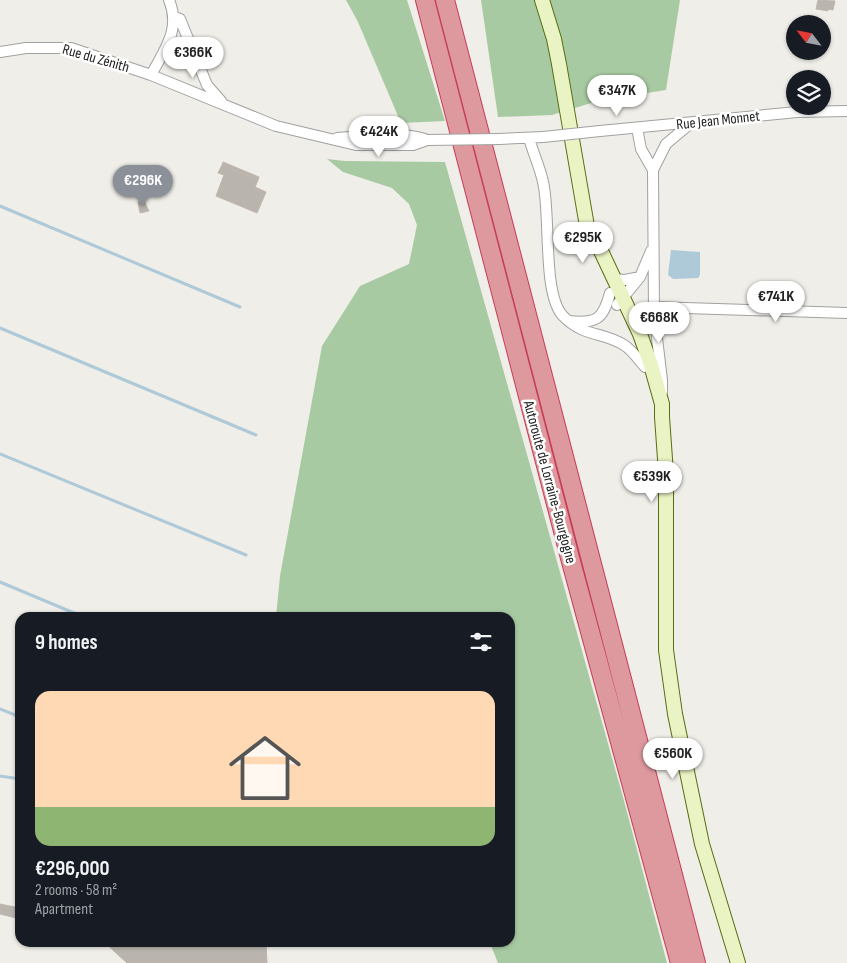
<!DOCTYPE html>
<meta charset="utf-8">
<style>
:root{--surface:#171b24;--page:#242831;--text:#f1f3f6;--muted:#9ea1a6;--line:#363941;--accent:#8c9099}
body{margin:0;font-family:"Sofia Sans Condensed",sans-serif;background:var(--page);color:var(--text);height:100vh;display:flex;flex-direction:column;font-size:19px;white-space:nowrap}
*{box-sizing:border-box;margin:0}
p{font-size:16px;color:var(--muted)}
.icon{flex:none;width:28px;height:28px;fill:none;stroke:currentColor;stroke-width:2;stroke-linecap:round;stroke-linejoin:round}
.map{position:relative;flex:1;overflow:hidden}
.side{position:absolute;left:15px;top:612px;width:500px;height:335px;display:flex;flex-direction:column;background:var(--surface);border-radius:15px;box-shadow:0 1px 4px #0004}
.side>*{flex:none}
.needle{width:32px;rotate:302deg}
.fabs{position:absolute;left:786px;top:15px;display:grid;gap:10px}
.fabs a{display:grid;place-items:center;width:45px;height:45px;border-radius:50%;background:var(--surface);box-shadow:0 1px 4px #0004;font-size:25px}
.price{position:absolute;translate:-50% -42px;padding:0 11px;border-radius:18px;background:#fff;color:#222;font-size:16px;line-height:32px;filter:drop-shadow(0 1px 2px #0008)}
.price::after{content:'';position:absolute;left:50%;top:30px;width:15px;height:11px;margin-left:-8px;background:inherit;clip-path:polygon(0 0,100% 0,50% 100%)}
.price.selected{background:var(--accent);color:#fff}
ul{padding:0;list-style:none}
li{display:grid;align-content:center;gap:10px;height:265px;padding:0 20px}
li+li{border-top:1px solid var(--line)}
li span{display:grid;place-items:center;height:155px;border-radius:15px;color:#555}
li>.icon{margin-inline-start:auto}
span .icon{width:90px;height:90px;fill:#fffc;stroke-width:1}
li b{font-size:21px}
h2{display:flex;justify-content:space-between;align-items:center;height:60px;padding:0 20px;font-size:21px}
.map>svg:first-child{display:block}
.forest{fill:#a8caa2}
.water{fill:#aec9d8}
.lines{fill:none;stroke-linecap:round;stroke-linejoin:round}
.stream{stroke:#aec9d8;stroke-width:3}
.building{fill:#b9b4ae;stroke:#c0b7ac}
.street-casing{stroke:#a1a1a1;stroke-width:12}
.secondary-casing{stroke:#576d12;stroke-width:16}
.highway-casing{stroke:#c73c59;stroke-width:20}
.street{stroke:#fff;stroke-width:10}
.secondary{stroke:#eaf3c3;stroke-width:14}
.highway{stroke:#dd999d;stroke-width:18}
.street-bridge-casing{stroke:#a1a1a1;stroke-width:12;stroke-linecap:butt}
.street-bridge{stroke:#fff;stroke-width:10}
.labels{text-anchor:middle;stroke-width:5;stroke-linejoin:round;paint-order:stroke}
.street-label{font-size:15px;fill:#202020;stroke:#fff}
</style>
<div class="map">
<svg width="847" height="963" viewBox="0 0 847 963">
<rect width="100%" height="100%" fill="#f0eee8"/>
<path class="forest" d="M 346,0 L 407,0 L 445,121 L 401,123 L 358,22 Z
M 481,0 L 680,0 L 666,90 L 601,100 L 552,115 L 498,117 Z
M 327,159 L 345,161 L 445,162 L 623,797 L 667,963 L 498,963 L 490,943 L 510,942 L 510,618 L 276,617 L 280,576 L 322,346 L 360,286 L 409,264 L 417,225 L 409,204 L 392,188 L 343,172 Z"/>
<path class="water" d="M 671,250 L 700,252 L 700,275 L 698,278 L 673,279 L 668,275 Z"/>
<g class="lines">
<path class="stream" d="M 0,206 L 240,307
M 0,328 L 256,435
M 0,454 L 246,555
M 0,582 L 86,618
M 0,709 L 20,717
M 0,776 L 20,779"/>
</g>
<path class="building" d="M 818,0 L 835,1 L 833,10 L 828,9 L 828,11 L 816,9 Z
M 223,162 L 259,177 L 258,180 L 222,165 Z
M 222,165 L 258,180 L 255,187 L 266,192 L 257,213 L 216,196 L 224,175 L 218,173 Z
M 144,201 L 149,211 L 140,213 L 138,202 Z
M 0,904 L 20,908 L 20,919 L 0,914 Z
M 104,942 L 266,942 L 267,963 L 127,963 Z"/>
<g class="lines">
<defs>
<path id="street" d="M 174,17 L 180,19 L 207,85 L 221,101
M 0,52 L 26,48 L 71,48 L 151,75 L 276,126 L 356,145 L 413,145 L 427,140
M 151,75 C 165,49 181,29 169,0
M 637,128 L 641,149 L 653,170 L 654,313 L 662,380 L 662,392
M 600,131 L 797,112 L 847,111
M 337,138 C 361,136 406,131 427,140
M 529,138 C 533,153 540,167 543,182 C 551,214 542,294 563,316 C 585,338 602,331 624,345 C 632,350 639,360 645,367
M 499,139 L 543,137
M 653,170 L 666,144 L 691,123
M 614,279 L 625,280 L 640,277 L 651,251
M 617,305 L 640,277
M 654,307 L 847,313
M 569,321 C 597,324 603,319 610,293"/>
<path id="secondary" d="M 542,0 L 554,39 L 559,64 L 588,232
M 586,224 L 601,251 L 640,334 L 651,365 L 662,404 L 662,417 L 666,473 L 666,650 L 675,714 L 702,844 L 738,963"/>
<path id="highway" d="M 425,0 L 570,558 L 680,963
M 445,0 L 696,963"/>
</defs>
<use href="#street" class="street-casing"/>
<use href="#secondary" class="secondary-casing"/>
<use href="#highway" class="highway-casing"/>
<use href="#street" class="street"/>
<use href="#secondary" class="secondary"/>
<use href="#highway" class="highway"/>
<defs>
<path id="street-bridge" d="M 543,137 L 600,131
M 427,140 L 499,139"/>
</defs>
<use href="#street-bridge" class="street-bridge-casing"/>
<use href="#street-bridge" class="street-bridge"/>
</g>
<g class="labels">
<g class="street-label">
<text transform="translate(96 58) rotate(16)" y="5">Rue du Zénith</text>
<text transform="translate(718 120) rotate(-6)" y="5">Rue Jean Monnet</text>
<text transform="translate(550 482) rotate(75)" y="5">Autoroute de Lorraine-Bourgogne</text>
</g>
</g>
</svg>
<div class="fabs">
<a><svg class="needle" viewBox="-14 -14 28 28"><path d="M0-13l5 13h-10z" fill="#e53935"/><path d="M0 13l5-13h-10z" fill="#9ea1a6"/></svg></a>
<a><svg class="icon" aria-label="layers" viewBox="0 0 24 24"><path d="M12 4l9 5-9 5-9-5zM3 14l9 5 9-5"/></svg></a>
</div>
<b class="price" style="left:193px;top:79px">€366K</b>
<b class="price" style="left:617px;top:117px">€347K</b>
<b class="price" style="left:379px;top:158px">€424K</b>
<b class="price selected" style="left:143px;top:207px">€296K</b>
<b class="price" style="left:583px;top:264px">€295K</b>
<b class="price" style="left:776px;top:323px">€741K</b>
<b class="price" style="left:659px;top:344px">€668K</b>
<b class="price" style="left:652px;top:503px">€539K</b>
<b class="price" style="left:673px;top:780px">€560K</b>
<section class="side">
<h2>9 homes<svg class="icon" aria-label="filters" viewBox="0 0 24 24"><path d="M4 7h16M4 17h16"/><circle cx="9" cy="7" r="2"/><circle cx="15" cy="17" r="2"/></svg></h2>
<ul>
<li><span style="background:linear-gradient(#ffd9b3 75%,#8fb573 0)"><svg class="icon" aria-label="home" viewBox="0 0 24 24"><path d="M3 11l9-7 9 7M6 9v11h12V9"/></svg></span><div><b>€296,000</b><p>2 rooms · 58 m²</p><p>Apartment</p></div></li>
</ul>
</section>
</div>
